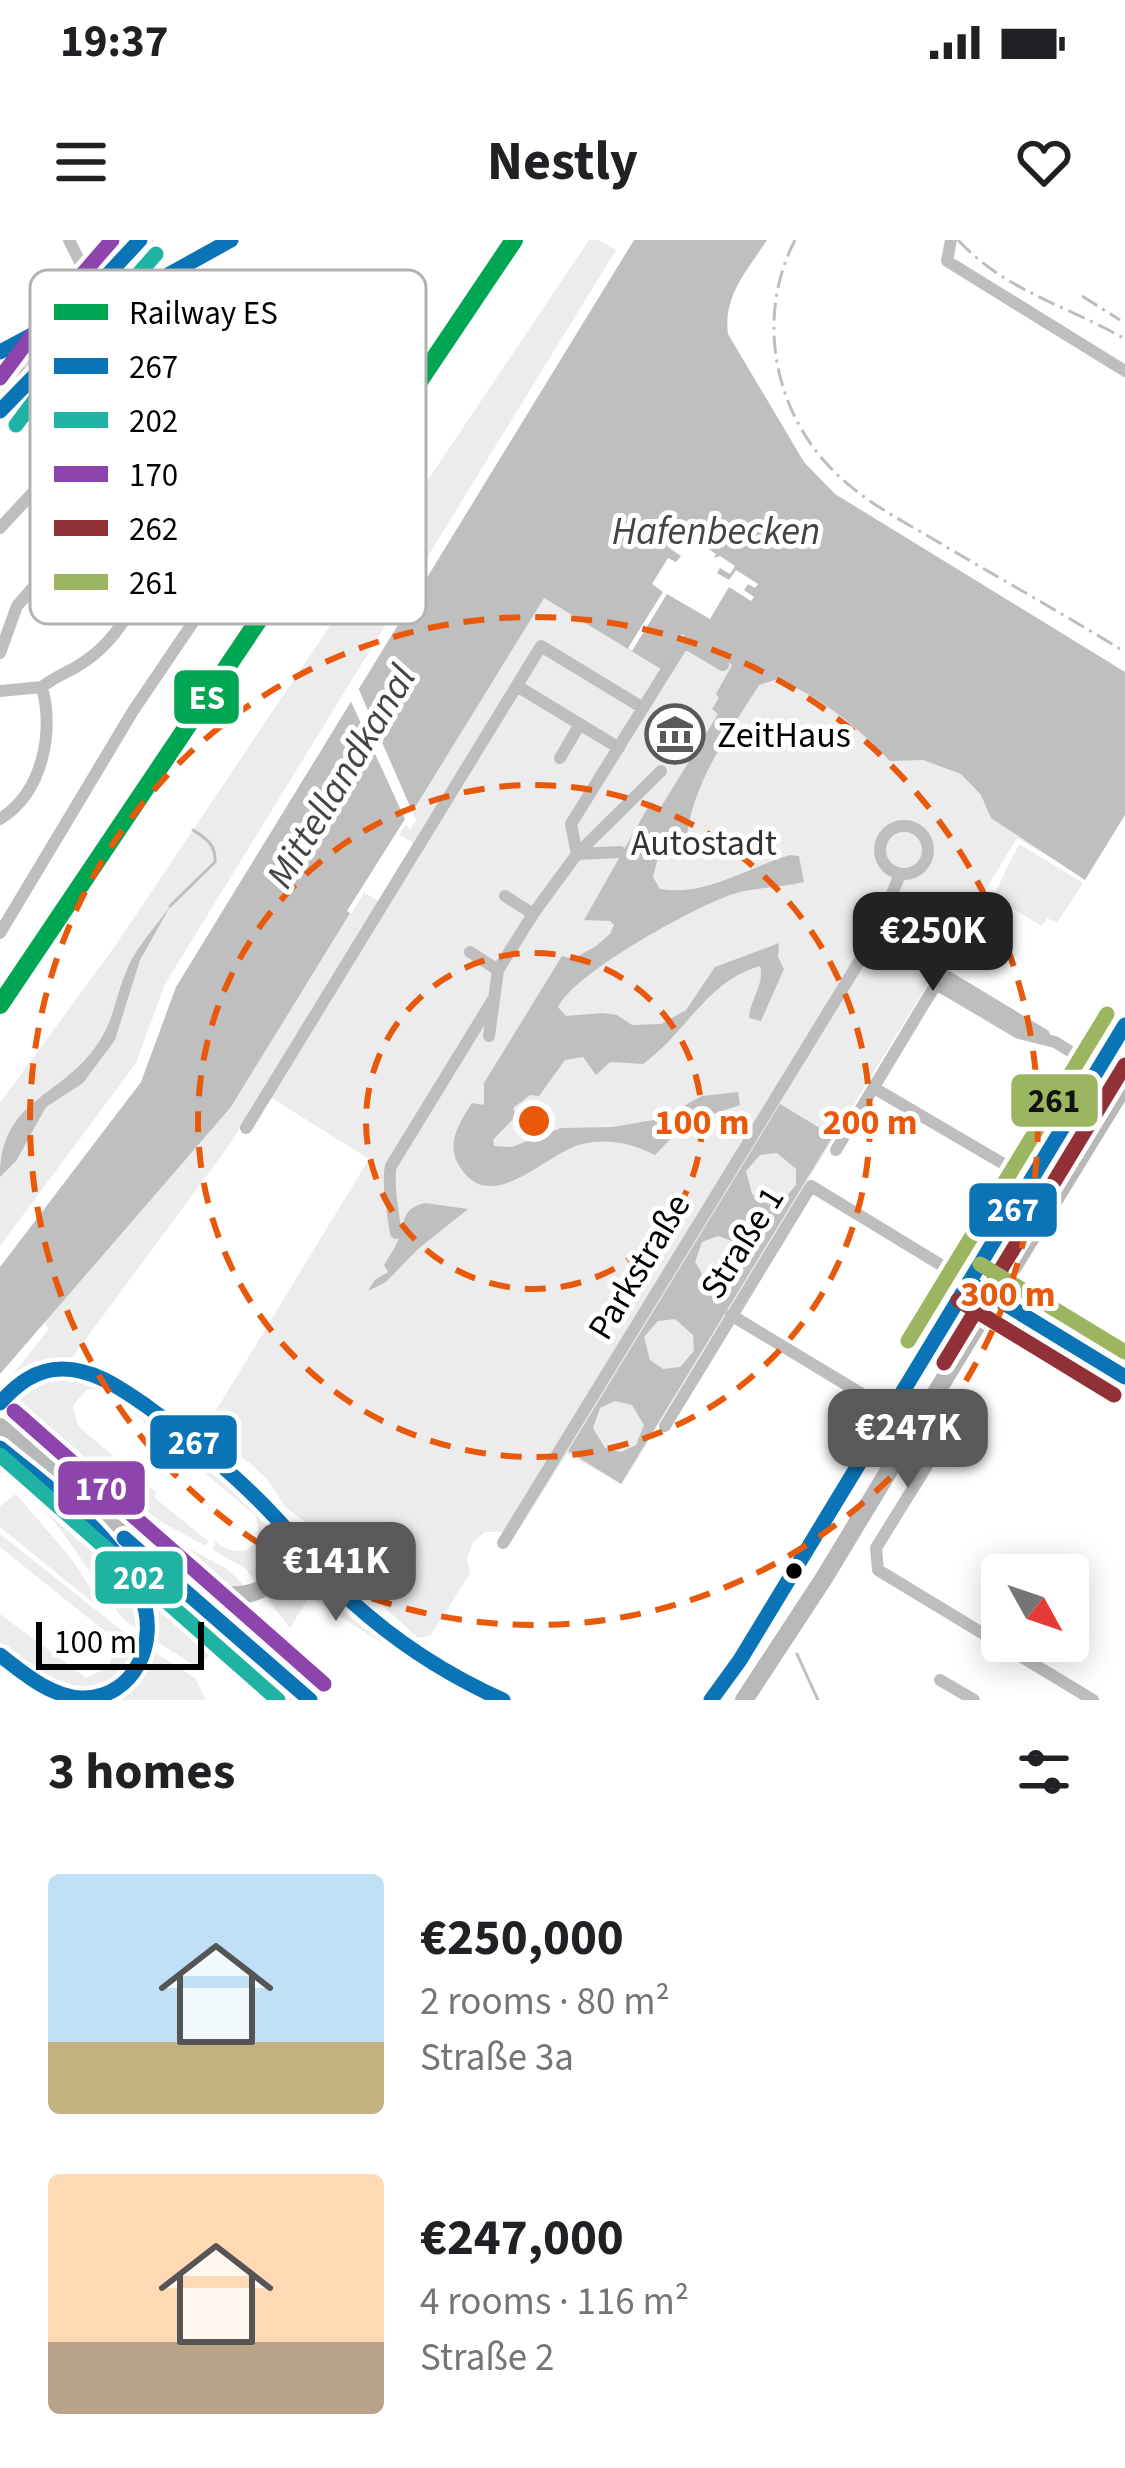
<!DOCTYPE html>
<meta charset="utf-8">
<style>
:root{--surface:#fff;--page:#f2f2f2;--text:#202124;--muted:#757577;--accent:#595959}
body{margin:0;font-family:"Source Sans 3",sans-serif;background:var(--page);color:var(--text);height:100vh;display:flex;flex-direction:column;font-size:45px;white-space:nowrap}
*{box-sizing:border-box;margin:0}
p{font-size:39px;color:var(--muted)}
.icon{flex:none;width:66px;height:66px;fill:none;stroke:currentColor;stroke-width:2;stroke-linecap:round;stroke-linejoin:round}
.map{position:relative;height:1460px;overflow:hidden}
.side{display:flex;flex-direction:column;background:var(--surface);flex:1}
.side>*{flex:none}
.needle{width:78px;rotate:130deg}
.buttons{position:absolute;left:981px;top:1314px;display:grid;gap:24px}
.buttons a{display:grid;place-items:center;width:108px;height:108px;border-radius:12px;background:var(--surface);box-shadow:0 6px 30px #0003;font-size:60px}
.scale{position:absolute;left:36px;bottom:30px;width:168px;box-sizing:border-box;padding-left:12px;border:6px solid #000;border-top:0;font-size:33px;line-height:42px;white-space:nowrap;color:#000;-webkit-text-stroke:9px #fff;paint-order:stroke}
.price{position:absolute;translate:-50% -102px;padding:0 27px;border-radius:24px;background:var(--accent);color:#fff;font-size:39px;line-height:78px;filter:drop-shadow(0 3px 6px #0008)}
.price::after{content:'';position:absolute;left:50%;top:72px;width:36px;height:27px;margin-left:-18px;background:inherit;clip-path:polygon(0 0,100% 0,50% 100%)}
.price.selected{background:#222;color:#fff}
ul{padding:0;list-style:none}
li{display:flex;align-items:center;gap:36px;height:300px;padding:0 48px}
li span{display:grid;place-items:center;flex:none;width:336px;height:240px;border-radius:12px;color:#555}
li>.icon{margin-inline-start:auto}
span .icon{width:144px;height:144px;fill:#fffc;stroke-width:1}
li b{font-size:51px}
h2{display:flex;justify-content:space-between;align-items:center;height:144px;padding:0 48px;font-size:51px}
.status{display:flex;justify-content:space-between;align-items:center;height:84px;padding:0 60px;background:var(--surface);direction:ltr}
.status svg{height:33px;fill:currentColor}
header{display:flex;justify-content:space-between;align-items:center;height:156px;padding:0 48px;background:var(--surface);font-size:54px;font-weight:700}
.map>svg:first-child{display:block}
.green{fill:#ececec}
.water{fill:#bfbfbf;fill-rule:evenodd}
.pier{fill:#fff}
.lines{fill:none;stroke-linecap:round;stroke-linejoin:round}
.stream{stroke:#bfbfbf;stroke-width:3}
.street-tunnel{stroke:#d9d9d9;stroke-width:12;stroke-dasharray:12 6;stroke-linecap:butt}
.secondary-tunnel{stroke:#d9d9d9;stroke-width:18;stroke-dasharray:18 9;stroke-linecap:butt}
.street{stroke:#bebebe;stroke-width:12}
.secondary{stroke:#b8b8b8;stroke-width:18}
.rail{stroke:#bebebe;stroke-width:3;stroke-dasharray:18 6 3 6;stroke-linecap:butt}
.bus-1-casing{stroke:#fff;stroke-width:24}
.bus-2-casing{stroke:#fff;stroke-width:24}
.bus-3-casing{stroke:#fff;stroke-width:24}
.bus-4-casing{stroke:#fff;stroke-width:24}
.bus-5-casing{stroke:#fff;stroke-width:24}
.bus-1{stroke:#0b74b7;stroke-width:15}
.bus-2{stroke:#1fb3a4;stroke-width:15}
.bus-3{stroke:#8e44ad;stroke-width:15}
.bus-4{stroke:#923037;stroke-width:15}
.bus-5{stroke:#9bb561;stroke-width:15}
.rail-1-casing{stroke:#fff;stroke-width:27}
.rail-1{stroke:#00a651;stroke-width:18}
.ring{fill:none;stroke:#e8590c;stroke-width:6;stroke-dasharray:21 15}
.bus-dot{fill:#000;stroke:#fff;stroke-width:4.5}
.labels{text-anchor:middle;stroke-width:10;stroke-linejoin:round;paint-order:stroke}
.poi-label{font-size:36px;fill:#000;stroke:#fff;text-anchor:start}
.park-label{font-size:36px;fill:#333;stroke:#fff}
.street-label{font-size:36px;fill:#000;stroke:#fff}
.water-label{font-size:39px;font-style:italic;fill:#444;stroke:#fff}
.key{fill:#fff;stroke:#b2b2b2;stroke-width:3}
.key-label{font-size:33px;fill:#000}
.centre{fill:#e8590c;stroke:#fff;stroke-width:6}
.ring-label{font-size:36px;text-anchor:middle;font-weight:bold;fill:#e8590c;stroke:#fff;stroke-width:10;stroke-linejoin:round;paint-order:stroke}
.line-badge{stroke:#fff;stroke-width:4.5}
.badge-label{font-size:33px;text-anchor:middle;font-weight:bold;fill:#fff}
.pale-badge-label{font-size:33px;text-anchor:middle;font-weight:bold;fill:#111}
</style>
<div class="status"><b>19:37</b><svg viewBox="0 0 49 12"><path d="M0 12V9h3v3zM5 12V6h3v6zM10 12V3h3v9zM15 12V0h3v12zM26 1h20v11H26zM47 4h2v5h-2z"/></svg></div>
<header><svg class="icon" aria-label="menu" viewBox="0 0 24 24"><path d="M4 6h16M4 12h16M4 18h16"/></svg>Nestly<svg class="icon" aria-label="heart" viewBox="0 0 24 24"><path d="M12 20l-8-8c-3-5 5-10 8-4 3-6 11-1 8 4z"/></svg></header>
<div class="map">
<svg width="1125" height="1460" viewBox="0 0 1125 1460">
<rect width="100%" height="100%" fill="#fff"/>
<path class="green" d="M 589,0 L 598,0 L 616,10 L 165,744 L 136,823 L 0,1006 L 0,863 L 113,709 Z
M 800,252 L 1125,442 L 1084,637 L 1017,598 L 622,1244 L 567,1214 L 511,1302 L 503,1292 L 485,1292 L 473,1302 L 467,1318 L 470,1333 L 431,1395 L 418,1398 L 385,1368 L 324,1295 L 285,1267 L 268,1240 L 250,1223 L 201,1195 L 369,919 L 270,857 L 416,605 L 399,595 L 544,357 Z
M 1019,604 L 1083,643 L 1057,683 L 1047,678 L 1042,686 L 993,657 Z
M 364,652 L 380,662 L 230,904 L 71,1119 C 42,1117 20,1129 1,1149 L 49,1089 L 44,1082 L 231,867 Z
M 57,1136 L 101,1144 L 169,1190 L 169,1202 L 107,1151 L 87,1149 L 73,1166 L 78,1186 L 156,1252 L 155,1258 L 208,1301 L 206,1306 L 165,1284 L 29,1190 L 6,1168 L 19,1152 Z
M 37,1208 L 158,1292 L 227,1329 L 247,1348 L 232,1349 L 191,1337 Z
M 209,1223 L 290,1303 L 291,1320 L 258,1345 L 246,1329 L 213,1310 L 215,1301 C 240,1322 267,1308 255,1275 L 202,1231 Z
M 10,1230 L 114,1325 L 136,1361 L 141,1392 L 121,1377 L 61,1290 Z
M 16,1254 L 70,1317 L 99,1361 L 96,1365 L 0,1287 L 0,1266 Z
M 0,1294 L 139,1404 C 130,1441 94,1460 56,1447 C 37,1440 17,1420 0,1407 L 0,1374 L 86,1438 L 108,1427 C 114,1413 115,1405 107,1393 L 0,1307 Z
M 311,1329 L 410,1421 L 309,1357 L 290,1388 L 266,1357 L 297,1331 Z
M 148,1351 L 211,1413 L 198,1428 L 156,1401 Z
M 154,1412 L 195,1438 L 206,1460 L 106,1460 Z"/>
<path class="water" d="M 634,0 L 767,0 C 747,31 723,56 728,94 L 804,222 L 835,254 L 1125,432 L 1125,575 L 1085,640 L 991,578 L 981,555 L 961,534 L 923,520 L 890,521 C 855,485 823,459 778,439 L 759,445 C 729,493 690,546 686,604 L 661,605 L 653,637 L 660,649 C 705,657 748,627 790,615 L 799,616 L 804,642 C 779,648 754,647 730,655 C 691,669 576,732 558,767 L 566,776 L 603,773 L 617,775 L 632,785 L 661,784 L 686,770 L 715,727 L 779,703 L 778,717 L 784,729 L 761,781 L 749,778 C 750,759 765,744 760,726 C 708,740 685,794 643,824 L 610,822 L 596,835 L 583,817 L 565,820 L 539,856 L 530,855 L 513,868 L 516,876 L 493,900 L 494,906 L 512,907 L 561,888 L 613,887 L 659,879 L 702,856 L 738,852 L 740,865 L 686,883 L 655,915 C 631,903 608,898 582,904 C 545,913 490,980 458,924 C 446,902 460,882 472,863 L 484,865 L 484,843 L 562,716 L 573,719 L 596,706 L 610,694 L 614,685 L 610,681 L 584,680 L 651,562 L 661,567 L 718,474 L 712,469 L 719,458 L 716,454 L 732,425 L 682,394 L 661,429 L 544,358 L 231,867 L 0,1134 L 0,1027 L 141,842 L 176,747 Z
M 171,665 L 140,720 L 115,800 L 83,843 L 46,867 L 16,921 L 0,937 C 0,863 55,858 91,813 C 116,781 113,761 128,727 C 138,705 157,685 171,665 Z
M 780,864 L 833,896 L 621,1244 L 568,1211 ZM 777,913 L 796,929 L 796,945 L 782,961 L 765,963 L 752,954 L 746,931 L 760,915 ZM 718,996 L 740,1004 L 746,1019 L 738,1039 L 723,1046 L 707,1042 L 695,1022 L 702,1002 ZM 675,1079 L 693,1095 L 694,1111 L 680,1127 L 663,1129 L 650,1120 L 644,1097 L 658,1081 ZM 615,1161 L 632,1165 L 644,1185 L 636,1205 L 621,1212 L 605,1208 L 593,1188 L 600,1168 Z
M 425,963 L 468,969 L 418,1009 L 386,1042 L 368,1051 L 375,1040 L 388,1032 L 384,1025 C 389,1016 397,1006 400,995 C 405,976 405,968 425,963 Z"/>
<path class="pier" d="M 681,292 L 697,301 L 694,306 L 697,308 L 701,304 L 716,314 L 714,318 L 720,316 L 735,326 L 730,334 L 720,328 L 717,333 L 729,340 L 736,330 L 758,344 L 755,348 L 748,344 L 744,350 L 754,357 L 751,361 L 729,347 L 710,379 L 667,354 L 632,411 L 628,408 L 663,352 L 652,344 L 668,318 L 676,322 L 681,316 L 667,306 L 675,294 Z
M 356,443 L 416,580 L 410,590 L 406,584 L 351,674 L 347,671 L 405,579 L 348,455 Z"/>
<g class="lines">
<path class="stream" d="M 170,666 L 215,622 C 216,605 207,599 193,590
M 797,1414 L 818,1460"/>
<path class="street-tunnel" d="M 270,70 L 358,103
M 214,97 L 287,108 L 252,217 L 256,226
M 197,104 L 292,171
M 243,137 C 281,112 320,93 333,49
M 233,193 L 242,196 L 289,168"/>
<path class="secondary-tunnel" d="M 0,127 L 116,0
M 0,149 L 70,73
M 1028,1078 L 1125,1137"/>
<path class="street" d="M 69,0 L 83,28 L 81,56 L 84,63
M 951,0 L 947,21 L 1125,131
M 83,28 L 110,0
M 0,112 L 70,75
M 0,115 L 29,139
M 32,133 L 84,63 L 140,0
M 0,171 L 92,77 L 231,0
M 0,288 L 63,220
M 55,322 L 56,308 L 94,268 L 130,301
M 0,413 L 17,366 L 55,322 L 109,302 L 130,301 L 146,313 C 143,359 116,404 76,427 C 64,434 53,438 42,447 C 54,493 43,552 0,579
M 517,446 L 619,508
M 0,451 L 42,447
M 560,518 L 580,484
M880 610a24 24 0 1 1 48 0a24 24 0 1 1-48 0Z
M 620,612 L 577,614 L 571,584 L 684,402 L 723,425
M 505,656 L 533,674
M 0,693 L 133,471 L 219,344 L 240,305 L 244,270 L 240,253 L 219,194 L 172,88 L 146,0
M 876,694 L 1044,795
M 470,712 L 498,730
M 489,796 L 498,730 L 533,674 L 577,614 L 661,531
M 874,848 L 1031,940
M 246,888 L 541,406 L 643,468
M 836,910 L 936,744 L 1019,793 L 1055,802 L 1099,829
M 396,993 C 393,976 387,941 391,926 L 494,758
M 731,1075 L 915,1186
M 665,1186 L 811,946 L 969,1042
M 911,1194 L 936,1211 L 876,1308 L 878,1330 L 1093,1460
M 503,1303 L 876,694 L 900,634
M 940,1440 L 974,1460"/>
<path class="secondary" d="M 981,1023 L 1125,785
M 1006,1038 L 1125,844
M 983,1051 L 1028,1078
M 0,1163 C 16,1144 36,1129 62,1129 C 91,1128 113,1144 137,1160 C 188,1195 235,1233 277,1279 C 301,1305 323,1336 350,1360 C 397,1402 445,1436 503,1460
M 0,1187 L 310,1460
M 0,1208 L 124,1314
M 180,1339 C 236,1370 265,1355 307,1314
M 226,1404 L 289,1460
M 0,1415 L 36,1444
M 28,1437 C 47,1447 68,1459 91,1458 C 132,1456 155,1411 147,1374 C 142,1349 125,1327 112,1306
M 711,1460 L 740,1420 L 972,1037
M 744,1460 L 824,1338 L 997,1052"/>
<path class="rail" d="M 795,0 C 757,73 772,164 827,224 C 855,256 897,278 933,299 C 997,337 1062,373 1125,412
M 958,0 C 1005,51 1066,65 1125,99
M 1082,56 L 1120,80
M 0,750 L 505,0"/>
<defs>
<path id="bus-1" d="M 0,112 L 71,74 L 140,0
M 0,171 L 92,77 L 231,0
M 969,1042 L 1125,1137
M 0,1163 C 17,1144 36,1129 62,1129 C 94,1129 120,1148 145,1165 C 192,1199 237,1236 277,1279 C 301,1306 323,1336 350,1360 C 396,1402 447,1435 503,1460
M 0,1208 C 52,1251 113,1292 141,1356 C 160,1400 135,1459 82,1458 C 51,1457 23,1433 0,1415
M 124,1298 L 310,1460
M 711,1460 L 740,1420 L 1125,785"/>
<path id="bus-2" d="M 16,185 L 80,100 L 156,14
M 0,1215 L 278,1460"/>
<path id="bus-3" d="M 0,138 L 48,74 L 112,0
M 14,1171 L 324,1444"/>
<path id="bus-4" d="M 958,1060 L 1114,1155
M 944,1123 L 1125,825"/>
<path id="bus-5" d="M 980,1024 L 1125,1112
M 908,1101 L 1107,774"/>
</defs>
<use href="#bus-1" class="bus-1-casing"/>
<use href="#bus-2" class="bus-2-casing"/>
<use href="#bus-3" class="bus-3-casing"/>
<use href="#bus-4" class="bus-4-casing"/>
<use href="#bus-5" class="bus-5-casing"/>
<use href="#bus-1" class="bus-1"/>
<use href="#bus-2" class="bus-2"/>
<use href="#bus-3" class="bus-3"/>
<use href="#bus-4" class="bus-4"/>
<use href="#bus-5" class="bus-5"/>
<defs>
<path id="rail-1" d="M 0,765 L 514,0"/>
</defs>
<use href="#rail-1" class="rail-1-casing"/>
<use href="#rail-1" class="rail-1"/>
</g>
<g class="ring">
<circle cx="534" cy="881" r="168"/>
<circle cx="534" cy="881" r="336"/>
<circle cx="534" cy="881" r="504"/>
</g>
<defs>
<symbol id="museum-ring" viewBox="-11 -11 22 22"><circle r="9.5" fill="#fff" stroke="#595959" stroke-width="1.5"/><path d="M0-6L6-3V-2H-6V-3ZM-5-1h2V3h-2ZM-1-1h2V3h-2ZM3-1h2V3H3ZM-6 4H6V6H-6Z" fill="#595959"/></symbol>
</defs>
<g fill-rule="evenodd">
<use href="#museum-ring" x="642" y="461" width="66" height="66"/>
</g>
<circle class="bus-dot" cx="794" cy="1331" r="10"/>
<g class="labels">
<g class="poi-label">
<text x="717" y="507">ZeitHaus</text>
</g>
<g class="park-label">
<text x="704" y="615">Autostadt</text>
</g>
<g class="street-label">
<text transform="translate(741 1002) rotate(-58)" y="13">Straße 1</text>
<text transform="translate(638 1026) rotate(-59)" y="13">Parkstraße</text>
</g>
<g class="water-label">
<text x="716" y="304">Hafenbecken</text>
<text transform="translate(340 536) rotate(-59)" y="14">Mittellandkanal</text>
</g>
</g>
<rect x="30" y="30" width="396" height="354" rx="18" class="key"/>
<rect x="54" y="64" width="54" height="16" fill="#00a651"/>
<rect x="54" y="118" width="54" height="16" fill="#0b74b7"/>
<rect x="54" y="172" width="54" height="16" fill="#1fb3a4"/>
<rect x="54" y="226" width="54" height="16" fill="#8e44ad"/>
<rect x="54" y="280" width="54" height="16" fill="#923037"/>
<rect x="54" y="334" width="54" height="16" fill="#9bb561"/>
<g class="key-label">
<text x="129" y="84">Railway ES</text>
<text x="129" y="138">267</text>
<text x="129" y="192">202</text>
<text x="129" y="246">170</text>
<text x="129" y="300">262</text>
<text x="129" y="354">261</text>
</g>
<circle cx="534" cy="881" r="18" class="centre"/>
<g class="ring-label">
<text x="702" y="894">100 m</text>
<text x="870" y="894">200 m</text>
<text x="1008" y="1066">300 m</text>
</g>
<g class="line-badge">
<rect x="172" y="428" width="69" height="58" rx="12" fill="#00a651"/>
<rect x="1009" y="832" width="91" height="57" rx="12" fill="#9bb561"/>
<rect x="967" y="941" width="92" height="58" rx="12" fill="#0b74b7"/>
<rect x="148" y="1173" width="91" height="58" rx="12" fill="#0b74b7"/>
<rect x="56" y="1219" width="91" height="58" rx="12" fill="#8e44ad"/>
<rect x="93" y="1309" width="92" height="57" rx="12" fill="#1fb3a4"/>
</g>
<g class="badge-label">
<text x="207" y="469">ES</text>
<text x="1013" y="981">267</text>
<text x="194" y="1214">267</text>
<text x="101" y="1260">170</text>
<text x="139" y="1349">202</text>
</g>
<g class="pale-badge-label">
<text x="1054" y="872">261</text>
</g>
</svg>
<div class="buttons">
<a><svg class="needle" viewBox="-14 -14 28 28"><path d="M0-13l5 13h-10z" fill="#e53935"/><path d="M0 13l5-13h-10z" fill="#757577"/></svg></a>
</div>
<div class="scale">100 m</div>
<b class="price selected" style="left:933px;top:754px">€250K</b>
<b class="price" style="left:908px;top:1251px">€247K</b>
<b class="price" style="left:336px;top:1384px">€141K</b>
</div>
<section class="side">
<h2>3 homes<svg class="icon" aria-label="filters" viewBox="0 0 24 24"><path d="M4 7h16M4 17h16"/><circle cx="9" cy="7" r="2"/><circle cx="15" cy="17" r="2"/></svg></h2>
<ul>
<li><span style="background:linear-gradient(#bfe0f5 70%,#c2b280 0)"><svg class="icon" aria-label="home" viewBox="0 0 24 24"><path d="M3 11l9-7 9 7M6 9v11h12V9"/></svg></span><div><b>€250,000</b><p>2 rooms · 80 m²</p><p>Straße 3a</p></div></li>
<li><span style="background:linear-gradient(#ffd9b3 70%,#b9a48a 0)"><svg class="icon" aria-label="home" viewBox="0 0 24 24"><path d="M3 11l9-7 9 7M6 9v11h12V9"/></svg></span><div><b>€247,000</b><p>4 rooms · 116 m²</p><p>Straße 2</p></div></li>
</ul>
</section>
